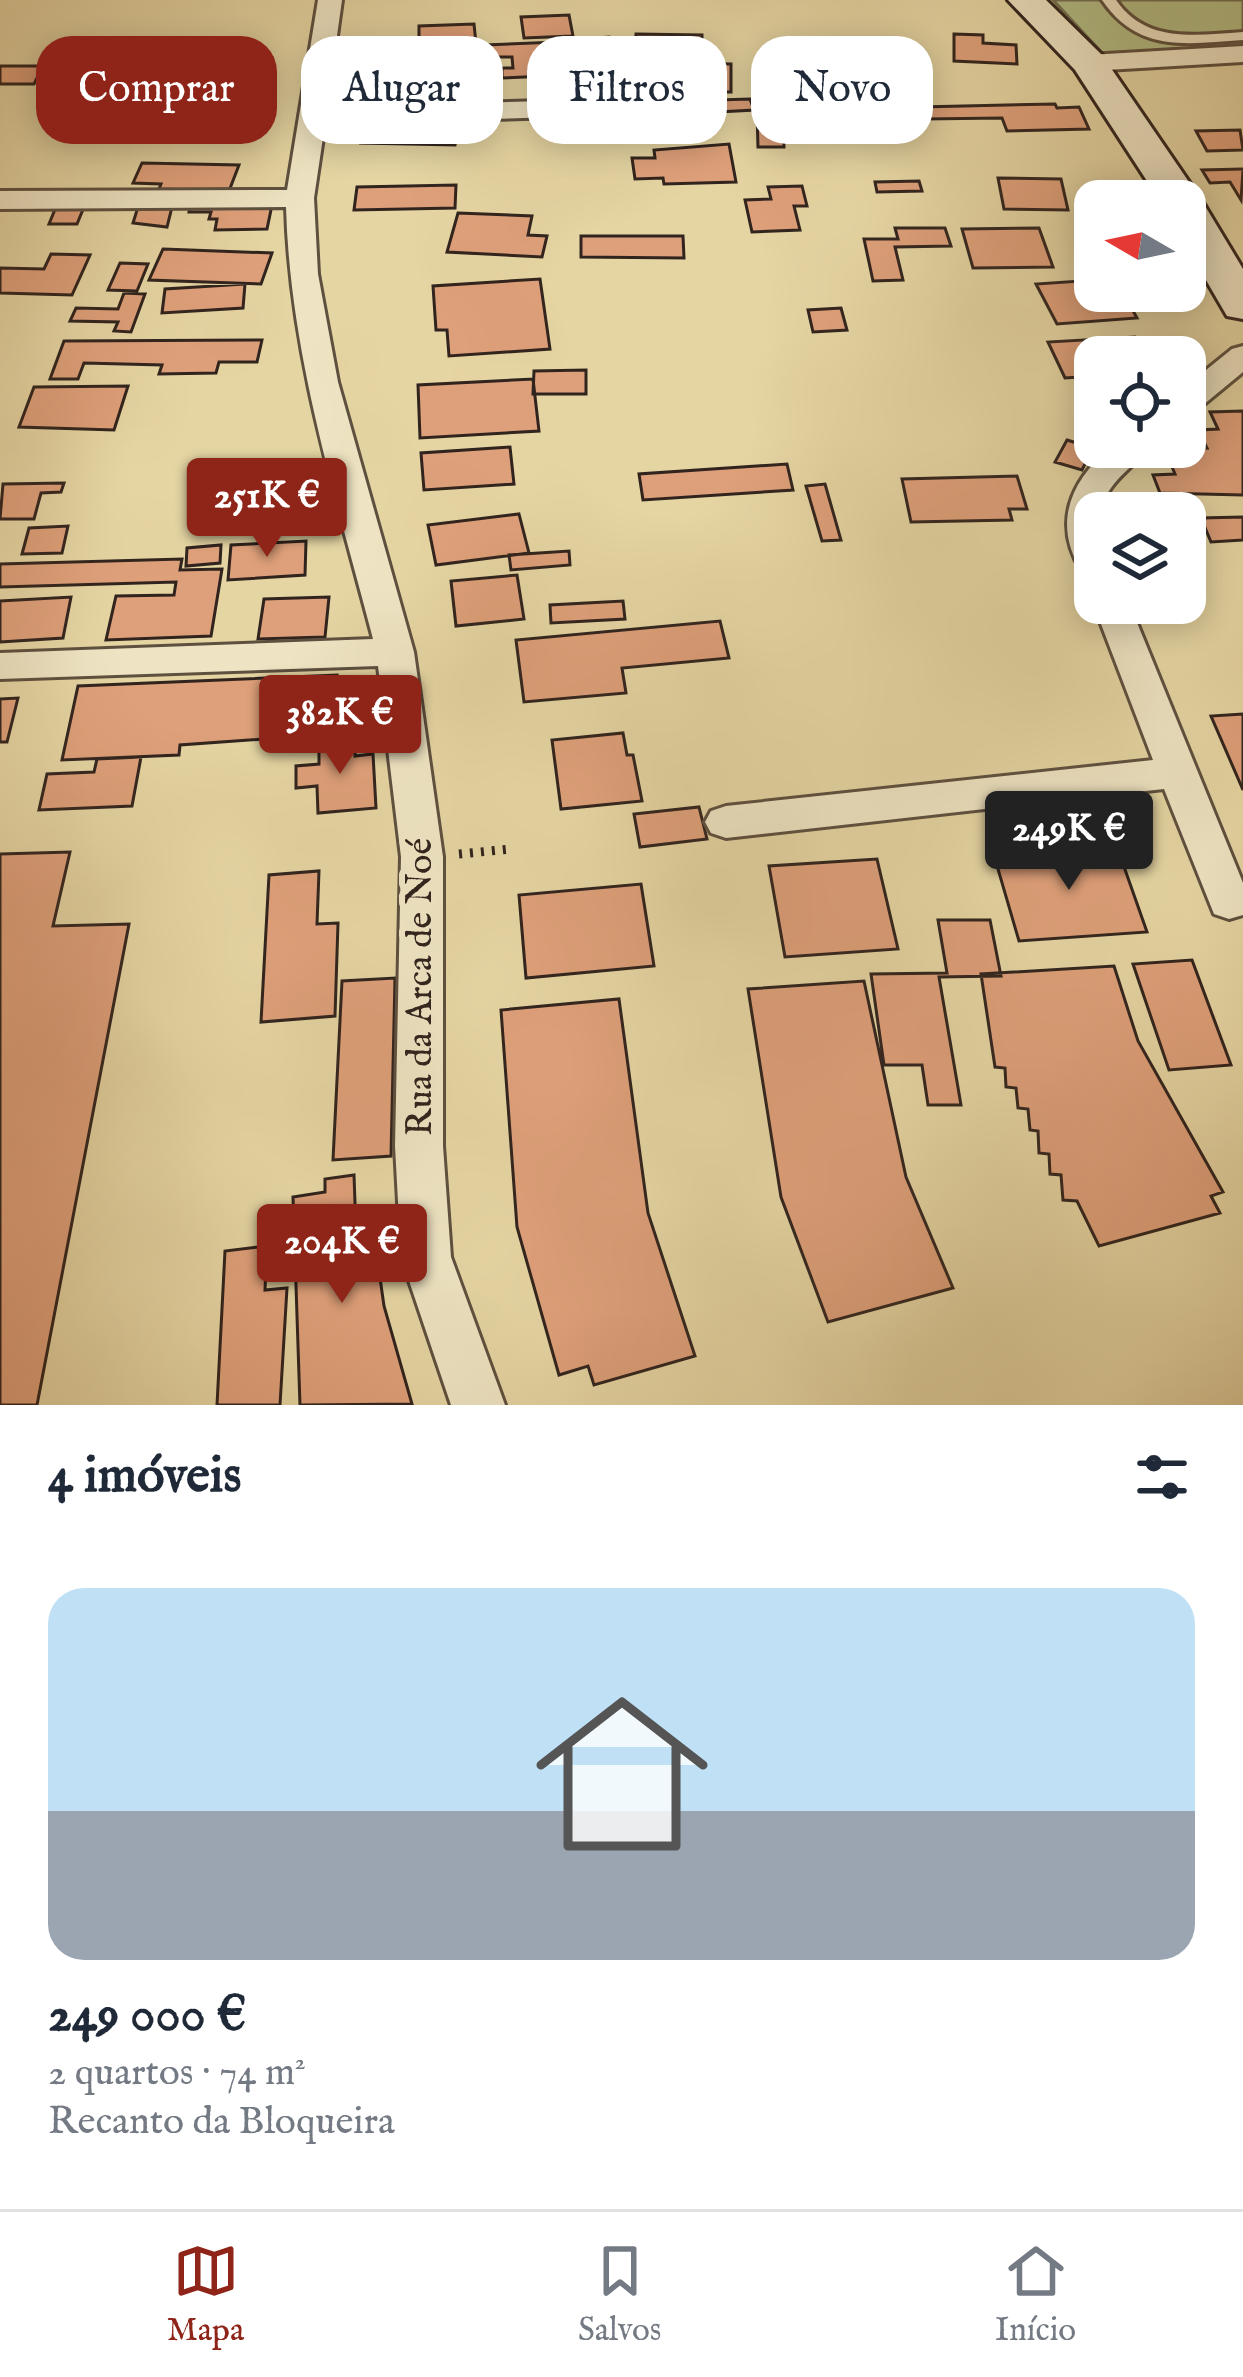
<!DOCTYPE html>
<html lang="pt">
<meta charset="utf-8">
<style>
:root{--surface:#fff;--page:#f6f6f7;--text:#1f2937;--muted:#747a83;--line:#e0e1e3;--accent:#8f2418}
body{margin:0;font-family:"IM FELL English",serif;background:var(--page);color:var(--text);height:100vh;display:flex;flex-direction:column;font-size:45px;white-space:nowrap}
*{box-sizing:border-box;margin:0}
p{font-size:39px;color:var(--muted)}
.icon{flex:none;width:66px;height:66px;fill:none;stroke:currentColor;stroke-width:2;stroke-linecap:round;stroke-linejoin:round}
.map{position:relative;height:1405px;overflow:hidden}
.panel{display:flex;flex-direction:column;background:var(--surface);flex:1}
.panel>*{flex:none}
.hud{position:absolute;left:36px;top:36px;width:1173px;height:108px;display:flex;gap:24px}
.needle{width:78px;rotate:279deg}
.controls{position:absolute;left:1074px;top:180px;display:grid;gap:24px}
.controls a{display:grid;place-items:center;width:132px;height:132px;border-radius:24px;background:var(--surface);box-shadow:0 6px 30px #0003;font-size:60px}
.price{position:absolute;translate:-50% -102px;padding:0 27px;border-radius:12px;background:var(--accent);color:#fff;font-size:39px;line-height:78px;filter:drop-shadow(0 3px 6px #0008)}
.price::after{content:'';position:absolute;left:50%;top:72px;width:36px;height:27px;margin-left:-18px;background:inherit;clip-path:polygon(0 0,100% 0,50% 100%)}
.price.on{background:#222;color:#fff}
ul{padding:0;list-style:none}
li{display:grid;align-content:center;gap:24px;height:636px;padding:0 48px}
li+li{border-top:3px solid var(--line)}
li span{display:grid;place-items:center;height:372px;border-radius:36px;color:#555}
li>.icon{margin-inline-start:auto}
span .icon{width:216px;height:216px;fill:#fffc;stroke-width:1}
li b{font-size:51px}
h2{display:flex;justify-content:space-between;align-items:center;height:144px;padding:0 48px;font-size:51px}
.chip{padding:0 42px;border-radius:36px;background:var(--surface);box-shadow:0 6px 30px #0003;font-size:42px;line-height:108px}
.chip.on{background:var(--accent);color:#fff}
.tab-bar{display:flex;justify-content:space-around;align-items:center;height:168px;border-top:3px solid var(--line);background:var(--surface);font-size:33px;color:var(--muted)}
.tab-bar a{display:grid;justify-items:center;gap:6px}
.tab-bar .on{color:var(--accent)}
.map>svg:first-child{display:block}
.green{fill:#b3bd86;stroke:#727052;stroke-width:3}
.building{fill:#dea07a;stroke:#31241e;stroke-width:3}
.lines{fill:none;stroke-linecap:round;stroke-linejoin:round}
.lane-casing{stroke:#5e503f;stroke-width:6}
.street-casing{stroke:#5e503f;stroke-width:6}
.secondary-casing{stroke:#31241e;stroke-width:6}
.path{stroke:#31241e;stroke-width:9;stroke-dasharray:3 8;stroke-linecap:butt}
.lane{fill:#eee4c3;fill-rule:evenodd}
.street{fill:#eee4c3;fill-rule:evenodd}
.secondary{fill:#eee4c3;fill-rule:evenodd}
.labels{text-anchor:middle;stroke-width:12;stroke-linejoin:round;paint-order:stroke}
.street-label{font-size:36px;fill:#31241e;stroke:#eee4c3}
</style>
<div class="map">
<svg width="1243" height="1405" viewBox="0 0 1243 1405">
<rect width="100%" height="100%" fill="#e5d5a3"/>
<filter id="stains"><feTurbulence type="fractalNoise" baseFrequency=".00167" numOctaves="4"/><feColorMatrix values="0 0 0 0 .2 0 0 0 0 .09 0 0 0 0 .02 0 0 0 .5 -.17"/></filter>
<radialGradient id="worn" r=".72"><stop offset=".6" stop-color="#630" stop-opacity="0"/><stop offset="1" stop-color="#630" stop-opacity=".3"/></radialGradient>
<path class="green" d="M 1053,0 L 1243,0 L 1243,49 L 1105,56 Z"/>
<path class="building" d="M 569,15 L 573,36 L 524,38 L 521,17 Z
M 474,24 L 478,63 L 419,66 L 419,26 Z
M 636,34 L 702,35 L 702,45 L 635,44 Z
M 954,34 L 983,35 L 983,43 L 1016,45 L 1017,64 L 954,61 Z
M 609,37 L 611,46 L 571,48 L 569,40 Z
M 557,42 L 558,55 L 635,48 L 637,60 L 567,62 L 568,75 L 502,78 L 502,68 L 513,68 L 512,57 L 486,57 L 485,45 Z
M 101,52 L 189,53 L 179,78 L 89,77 Z
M 196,58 L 272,58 L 267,79 L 189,79 Z
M 674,63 L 731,64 L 731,92 L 672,91 Z
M 0,66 L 43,66 L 34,84 L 0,84 Z
M 633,70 L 637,96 L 601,97 L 598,71 Z
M 367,79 L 433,81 L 427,104 L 360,102 Z
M 209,83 L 261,83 L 250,119 L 174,124 L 182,101 L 149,101 L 153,91 L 207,91 Z
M 714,91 L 717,100 L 750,99 L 754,110 L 700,113 L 695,92 Z
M 101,101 L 135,102 L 128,116 L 94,116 Z
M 1055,104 L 1057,108 L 1079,107 L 1089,129 L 1007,131 L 1002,118 L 924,119 L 920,107 Z
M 799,109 L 869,110 L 871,117 L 800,116 Z
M 757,112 L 783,113 L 784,147 L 758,147 Z
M 368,120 L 460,122 L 455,145 L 361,143 Z
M 1240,130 L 1243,150 L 1207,151 L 1196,131 Z
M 729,144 L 736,182 L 664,184 L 663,178 L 635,179 L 632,158 L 655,158 L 654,150 Z
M 142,163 L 239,165 L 229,191 L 159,189 L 161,184 L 133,183 Z
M 1243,169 L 1241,200 L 1230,182 L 1210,183 L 1202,170 Z
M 998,178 L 1061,179 L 1068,210 L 1004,209 Z
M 919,181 L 922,191 L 877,192 L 875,182 Z
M 456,185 L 455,208 L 354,210 L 357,187 Z
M 802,186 L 807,206 L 794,206 L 800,230 L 752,232 L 745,200 L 771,199 L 768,187 Z
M 272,205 L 267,229 L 215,230 L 217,219 L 209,219 L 211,212 L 189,212 L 190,206 Z
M 56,207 L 84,207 L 77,224 L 49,224 Z
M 138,207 L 172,207 L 167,227 L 133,223 Z
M 458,213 L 532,216 L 528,235 L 547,236 L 542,257 L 447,252 Z
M 895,228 L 945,228 L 951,246 L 895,247 L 903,280 L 873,281 L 864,239 L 898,239 Z
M 1039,228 L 1053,267 L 973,268 L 962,229 Z
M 581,236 L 683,236 L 684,258 L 581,257 Z
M 163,249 L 272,253 L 261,284 L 149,280 Z
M 51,254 L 90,255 L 72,295 L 0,293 L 0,268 L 44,269 Z
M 120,263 L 148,264 L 137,291 L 108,290 Z
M 540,279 L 550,349 L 449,356 L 447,330 L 436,330 L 433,286 Z
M 1095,280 L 1095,291 L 1122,291 L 1137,318 L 1057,324 L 1036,284 Z
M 245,284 L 243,308 L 162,313 L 165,289 Z
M 124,293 L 145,294 L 131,332 L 114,331 L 118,322 L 70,321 L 76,308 L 118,309 Z
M 841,308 L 847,330 L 813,332 L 808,310 Z
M 1135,337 L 1145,357 L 1095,357 L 1095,376 L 1065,378 L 1048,342 Z
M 262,340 L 257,362 L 219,362 L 216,373 L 159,374 L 162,365 L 84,363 L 78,379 L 50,379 L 64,341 Z
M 586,370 L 586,394 L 533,394 L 534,371 Z
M 533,379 L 539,431 L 420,438 L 418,385 Z
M 128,386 L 114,430 L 19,427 L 34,387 Z
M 1243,411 L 1243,495 L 1160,493 L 1153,475 L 1175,474 L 1165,450 L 1207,448 L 1198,430 L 1218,429 L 1210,412 Z
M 1067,440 L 1093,448 L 1082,470 L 1055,462 Z
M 510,447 L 514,484 L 424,490 L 421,453 Z
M 787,464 L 793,490 L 643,500 L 639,474 Z
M 316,475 L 308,527 L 221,529 L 226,502 L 191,502 L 197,477 Z
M 1017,476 L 1027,509 L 1009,509 L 1012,520 L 911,522 L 902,479 Z
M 64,483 L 61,492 L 41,493 L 34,519 L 0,519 L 3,484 Z
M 825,484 L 841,540 L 822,541 L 806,486 Z
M 519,514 L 529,553 L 436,565 L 428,525 Z
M 1243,517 L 1243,540 L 1211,542 L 1201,518 Z
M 68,526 L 62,553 L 22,554 L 29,528 Z
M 306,541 L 305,575 L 228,580 L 231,545 Z
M 221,545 L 220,563 L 186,566 L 187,548 Z
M 569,551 L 570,565 L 511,570 L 509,555 Z
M 182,559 L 180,570 L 222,569 L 211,636 L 106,640 L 116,596 L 174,595 L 176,582 L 0,587 L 0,564 Z
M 517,575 L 524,619 L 456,626 L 451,581 Z
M 71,597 L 63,638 L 0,642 L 0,601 Z
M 329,597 L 325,637 L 258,639 L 264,599 Z
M 623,601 L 625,619 L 551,623 L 550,605 Z
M 720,621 L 729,658 L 622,668 L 626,693 L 524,702 L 516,640 Z
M 337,675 L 335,697 L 341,696 L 348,715 L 334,719 L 332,734 L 180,745 L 179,755 L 62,760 L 78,686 Z
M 18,698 L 7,742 L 0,742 L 0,699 Z
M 1243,714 L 1243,790 L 1211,716 Z
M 623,733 L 627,755 L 633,755 L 642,801 L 561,809 L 552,740 Z
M 355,736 L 355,756 L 373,754 L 376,808 L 318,813 L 317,786 L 296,788 L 296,766 L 319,764 L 319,739 Z
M 141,757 L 132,806 L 39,810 L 47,774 L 94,772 L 97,759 Z
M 699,807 L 707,839 L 640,847 L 634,814 Z
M 1116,844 L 1147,932 L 1019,941 L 993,852 Z
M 70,852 L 53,926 L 129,924 L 37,1405 L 0,1405 L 0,854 Z
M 877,859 L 898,949 L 785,957 L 769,866 Z
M 319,871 L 317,924 L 338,923 L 335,1016 L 261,1022 L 269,875 Z
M 641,884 L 654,966 L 526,978 L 519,895 Z
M 938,920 L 990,920 L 1001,976 L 939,977 L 961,1105 L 928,1105 L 922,1065 L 884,1065 L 871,974 L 947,973 Z
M 1192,960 L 1231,1065 L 1169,1070 L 1133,964 Z
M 1114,966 L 1138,1041 L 1223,1192 L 1211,1196 L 1220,1213 L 1099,1246 L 1077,1201 L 1063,1200 L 1061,1175 L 1050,1174 L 1049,1154 L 1039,1153 L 1038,1131 L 1030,1130 L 1028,1109 L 1018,1108 L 1016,1088 L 1006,1087 L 1005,1068 L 995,1067 L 981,974 Z
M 395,978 L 391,1156 L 333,1160 L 342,981 Z
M 864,981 L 906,1177 L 953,1288 L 828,1322 L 781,1197 L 748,989 Z
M 619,999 L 648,1213 L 695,1356 L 594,1385 L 588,1366 L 559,1375 L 517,1227 L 501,1010 Z
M 354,1175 L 356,1231 L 373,1229 L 384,1306 L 412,1404 L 300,1405 L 293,1197 L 325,1192 L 325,1179 Z
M 267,1246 L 265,1290 L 287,1288 L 280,1405 L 217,1405 L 225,1251 Z"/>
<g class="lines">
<defs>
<path id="lane" d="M 1102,0 L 1116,0 C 1146,44 1196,35 1243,32 L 1243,40 C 1186,44 1138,53 1102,0 Z"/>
<path id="street" d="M 318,0 L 342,0 L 327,107 L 655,98 L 668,106 L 655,114 L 325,124 L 314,198 L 318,274 L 338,382 L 414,652 L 443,857 L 443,1146 L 451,1257 L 505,1405 L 451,1405 L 401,1257 L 395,1146 L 401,857 L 378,666 L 0,679 L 0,653 L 373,639 C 336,497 290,355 286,207 L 0,209 L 0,191 L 287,190 Z
M 1243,46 L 1243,62 L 1089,71 L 1076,63 L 1089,55 Z
M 1243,346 L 1243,372 L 1197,410 L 1185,413 L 1185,387 L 1232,349 Z
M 1111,447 L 1149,447 C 1131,471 1106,481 1101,513 L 1095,513 L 1095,576 L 1082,572 C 1052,524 1070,481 1111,447 Z
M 1095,599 L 1095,603 L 1129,603 L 1243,883 L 1243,915 L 1229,919 L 1214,914 L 1164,789 L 726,838 L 711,833 L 705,822 L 711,811 L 726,806 L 1153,760 L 1093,603 Z"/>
<path id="secondary" d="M 1008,0 L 1046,0 L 1102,55 L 1202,201 L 1243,269 L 1243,319 L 1227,316 L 1185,244 L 1185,201 L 1160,201 L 1075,70 Z"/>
</defs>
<use href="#lane" class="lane-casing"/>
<use href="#street" class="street-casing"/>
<use href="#secondary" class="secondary-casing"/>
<path class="path" d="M 459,854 L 511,849"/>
<use href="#lane" class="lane"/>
<use href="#street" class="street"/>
<use href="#secondary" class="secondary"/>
</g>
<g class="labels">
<g class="street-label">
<text transform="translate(418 987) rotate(-90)" y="13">Rua da Arca de Noé</text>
</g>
</g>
<rect width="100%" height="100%" filter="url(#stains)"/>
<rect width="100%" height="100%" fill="url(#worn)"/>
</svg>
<div class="controls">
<a><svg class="needle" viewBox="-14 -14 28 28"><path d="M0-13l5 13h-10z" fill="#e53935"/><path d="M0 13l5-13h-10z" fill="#747a83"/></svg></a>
<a><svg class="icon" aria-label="locate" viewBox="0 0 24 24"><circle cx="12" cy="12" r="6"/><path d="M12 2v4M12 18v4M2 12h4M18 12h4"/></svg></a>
<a><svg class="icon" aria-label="layers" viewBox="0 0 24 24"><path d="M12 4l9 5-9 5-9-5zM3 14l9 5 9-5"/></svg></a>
</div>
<b class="price" style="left:267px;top:560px">251K €</b>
<b class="price" style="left:340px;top:777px">382K €</b>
<b class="price on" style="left:1069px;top:893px">249K €</b>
<b class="price" style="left:342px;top:1306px">204K €</b>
<div class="hud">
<a class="chip on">Comprar</a>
<a class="chip">Alugar</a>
<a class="chip">Filtros</a>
<a class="chip">Novo</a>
</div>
</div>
<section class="panel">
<h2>4 imóveis<svg class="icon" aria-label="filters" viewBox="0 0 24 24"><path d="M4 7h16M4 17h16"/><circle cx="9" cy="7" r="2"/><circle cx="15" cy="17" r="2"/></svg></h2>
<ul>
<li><span style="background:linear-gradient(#bfe0f5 60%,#9aa5b1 0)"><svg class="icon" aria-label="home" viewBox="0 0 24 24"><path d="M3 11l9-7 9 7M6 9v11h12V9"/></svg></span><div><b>249 000 €</b><p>2 quartos · 74 m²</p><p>Recanto da Bloqueira</p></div></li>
</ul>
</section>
<nav class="tab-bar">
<a class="on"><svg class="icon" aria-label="map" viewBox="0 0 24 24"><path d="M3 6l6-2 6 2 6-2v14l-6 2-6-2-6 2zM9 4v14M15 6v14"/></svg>Mapa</a>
<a><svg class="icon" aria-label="saved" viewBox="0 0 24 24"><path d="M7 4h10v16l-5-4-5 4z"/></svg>Salvos</a>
<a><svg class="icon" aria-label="home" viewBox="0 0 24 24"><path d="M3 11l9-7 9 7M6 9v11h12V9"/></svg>Início</a>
</nav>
